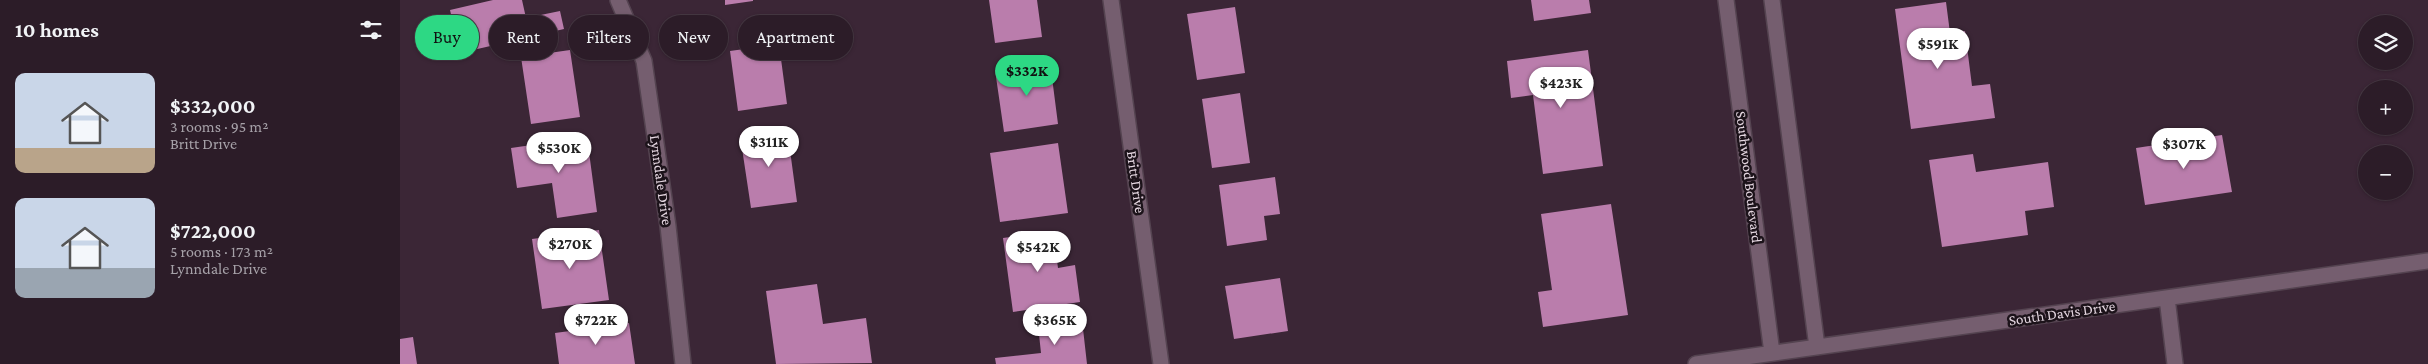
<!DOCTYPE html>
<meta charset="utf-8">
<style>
:root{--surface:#2c1c28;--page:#342530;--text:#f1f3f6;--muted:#a6a1a8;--line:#483a45;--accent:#2dd884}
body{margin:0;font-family:"Crimson Pro",serif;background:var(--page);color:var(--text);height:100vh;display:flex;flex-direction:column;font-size:19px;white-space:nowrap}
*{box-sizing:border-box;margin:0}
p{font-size:16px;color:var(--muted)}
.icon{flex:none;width:28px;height:28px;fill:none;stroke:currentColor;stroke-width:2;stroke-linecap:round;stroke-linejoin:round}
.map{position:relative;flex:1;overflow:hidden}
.sheet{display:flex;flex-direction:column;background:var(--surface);width:400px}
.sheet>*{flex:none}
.guide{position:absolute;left:15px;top:15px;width:475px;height:45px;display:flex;gap:10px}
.buttons{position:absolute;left:1958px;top:15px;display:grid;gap:10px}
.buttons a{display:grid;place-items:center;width:55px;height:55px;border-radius:50%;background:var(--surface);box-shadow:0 1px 4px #0004,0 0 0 1px var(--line);font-size:25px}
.price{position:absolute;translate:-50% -42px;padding:0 11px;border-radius:18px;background:#fff;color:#222;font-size:16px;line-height:32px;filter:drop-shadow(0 1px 2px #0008)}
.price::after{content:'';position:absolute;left:50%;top:30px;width:15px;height:11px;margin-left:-8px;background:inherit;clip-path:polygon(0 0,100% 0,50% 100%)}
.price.active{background:var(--accent);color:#111}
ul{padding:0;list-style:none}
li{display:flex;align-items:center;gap:15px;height:125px;padding:0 15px}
li span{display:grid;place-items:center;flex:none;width:140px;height:100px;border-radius:10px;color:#555}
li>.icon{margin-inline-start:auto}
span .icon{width:60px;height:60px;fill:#fffc;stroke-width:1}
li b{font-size:21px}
h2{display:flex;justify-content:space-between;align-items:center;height:60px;padding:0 15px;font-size:21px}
.pill{padding:0 18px;border-radius:22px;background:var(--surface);box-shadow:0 1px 4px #0004,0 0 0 1px var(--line);font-size:18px;line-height:45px}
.pill.active{background:var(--accent);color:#111}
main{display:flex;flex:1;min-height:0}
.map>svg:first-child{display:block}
.building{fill:#ba7dac}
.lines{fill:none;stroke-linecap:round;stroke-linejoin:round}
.minor-casing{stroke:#544350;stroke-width:18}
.minor{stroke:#755e6f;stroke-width:15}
.labels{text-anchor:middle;stroke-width:5;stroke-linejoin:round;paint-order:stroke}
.street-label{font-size:15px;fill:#e4d6e0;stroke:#1c131a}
</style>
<main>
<section class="sheet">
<h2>10 homes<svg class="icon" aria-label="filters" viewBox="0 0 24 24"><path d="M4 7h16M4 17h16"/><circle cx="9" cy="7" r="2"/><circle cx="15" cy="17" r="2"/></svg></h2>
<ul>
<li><span style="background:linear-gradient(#c9d6e8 75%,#b9a48a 0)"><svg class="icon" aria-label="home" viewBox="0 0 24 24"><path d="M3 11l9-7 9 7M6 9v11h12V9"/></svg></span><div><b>$332,000</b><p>3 rooms · 95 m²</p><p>Britt Drive</p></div></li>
<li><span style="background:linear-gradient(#c9d6e8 70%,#9aa5b1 0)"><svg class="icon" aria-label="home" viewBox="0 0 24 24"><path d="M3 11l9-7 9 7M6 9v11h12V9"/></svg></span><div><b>$722,000</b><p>5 rooms · 173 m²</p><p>Lynndale Drive</p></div></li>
</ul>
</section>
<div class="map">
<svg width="2028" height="364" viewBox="0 0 2028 364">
<rect width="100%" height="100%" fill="#3b2636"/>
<path class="building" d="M 93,0 L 122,0 L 126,18 L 160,11 L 164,29 L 60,53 L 50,10 Z
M 325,0 L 353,0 L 353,1 L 325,5 Z
M 589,0 L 637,0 L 642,37 L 595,43 Z
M 1131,0 L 1189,0 L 1191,13 L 1134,21 Z
M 1546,2 L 1550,33 L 1565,31 L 1572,86 L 1590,84 L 1595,118 L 1511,129 L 1495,9 Z
M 835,7 L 845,73 L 797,80 L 787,14 Z
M 379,44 L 387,104 L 338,111 L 330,51 Z
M 170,50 L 180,117 L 131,124 L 121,57 Z
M 1188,50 L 1203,166 L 1143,174 L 1133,95 L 1111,98 L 1107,61 Z
M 650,62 L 658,124 L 604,132 L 595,70 Z
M 840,93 L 850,163 L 812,168 L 802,99 Z
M 387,128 L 397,202 L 351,208 L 340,135 Z
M 1822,135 L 1832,192 L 1745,205 L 1736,148 Z
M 187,137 L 197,212 L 157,218 L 152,183 L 117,188 L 111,148 Z
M 658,143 L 668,213 L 600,222 L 590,153 Z
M 1573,154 L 1576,172 L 1648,162 L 1654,207 L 1625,211 L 1628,235 L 1542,247 L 1529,160 Z
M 875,177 L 880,214 L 864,216 L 867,240 L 827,246 L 819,185 Z
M 1211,204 L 1228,315 L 1143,327 L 1138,292 L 1152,290 L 1141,214 Z
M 199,230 L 209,300 L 142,309 L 132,239 Z
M 653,231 L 658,268 L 675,265 L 680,302 L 613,312 L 603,238 Z
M 880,278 L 888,331 L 834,339 L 825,286 Z
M 417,284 L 423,324 L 466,318 L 472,363 L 376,364 L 366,291 Z
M 682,320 L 687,364 L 596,364 L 595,358 L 641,353 L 638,325 Z
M 229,323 L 235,364 L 159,364 L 155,333 Z
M 13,337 L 17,364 L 0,364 L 0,339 Z"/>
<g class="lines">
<defs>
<path id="minor" d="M 218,0 L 244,61 L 268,226 L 283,364
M 711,0 L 761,364
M 1326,0 L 1372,353
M 1372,0 L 1417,347
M 1767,298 L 1775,364
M 1296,364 L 2028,261"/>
</defs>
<use href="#minor" class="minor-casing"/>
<use href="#minor" class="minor"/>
</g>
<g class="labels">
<g class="street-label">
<text transform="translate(1349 177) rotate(83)" y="5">Southwood Boulevard</text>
<text transform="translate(261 180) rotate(82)" y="5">Lynndale Drive</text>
<text transform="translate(736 182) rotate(82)" y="5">Britt Drive</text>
<text transform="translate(1662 313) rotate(-8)" y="5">South Davis Drive</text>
</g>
</g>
</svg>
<div class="buttons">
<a><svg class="icon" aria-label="layers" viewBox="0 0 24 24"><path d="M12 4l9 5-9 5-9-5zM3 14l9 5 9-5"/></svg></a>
<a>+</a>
<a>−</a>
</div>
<b class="price" style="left:1538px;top:70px">$591K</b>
<b class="price active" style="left:627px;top:97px">$332K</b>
<b class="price" style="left:1161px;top:109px">$423K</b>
<b class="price" style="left:369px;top:168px">$311K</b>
<b class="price" style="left:1784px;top:170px">$307K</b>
<b class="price" style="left:159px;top:174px">$530K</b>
<b class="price" style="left:170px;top:270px">$270K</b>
<b class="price" style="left:638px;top:273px">$542K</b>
<b class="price" style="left:196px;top:346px">$722K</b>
<b class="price" style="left:655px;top:346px">$365K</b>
<div class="guide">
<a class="pill active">Buy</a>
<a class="pill">Rent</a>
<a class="pill">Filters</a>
<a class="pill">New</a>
<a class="pill">Apartment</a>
</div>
</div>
</main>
